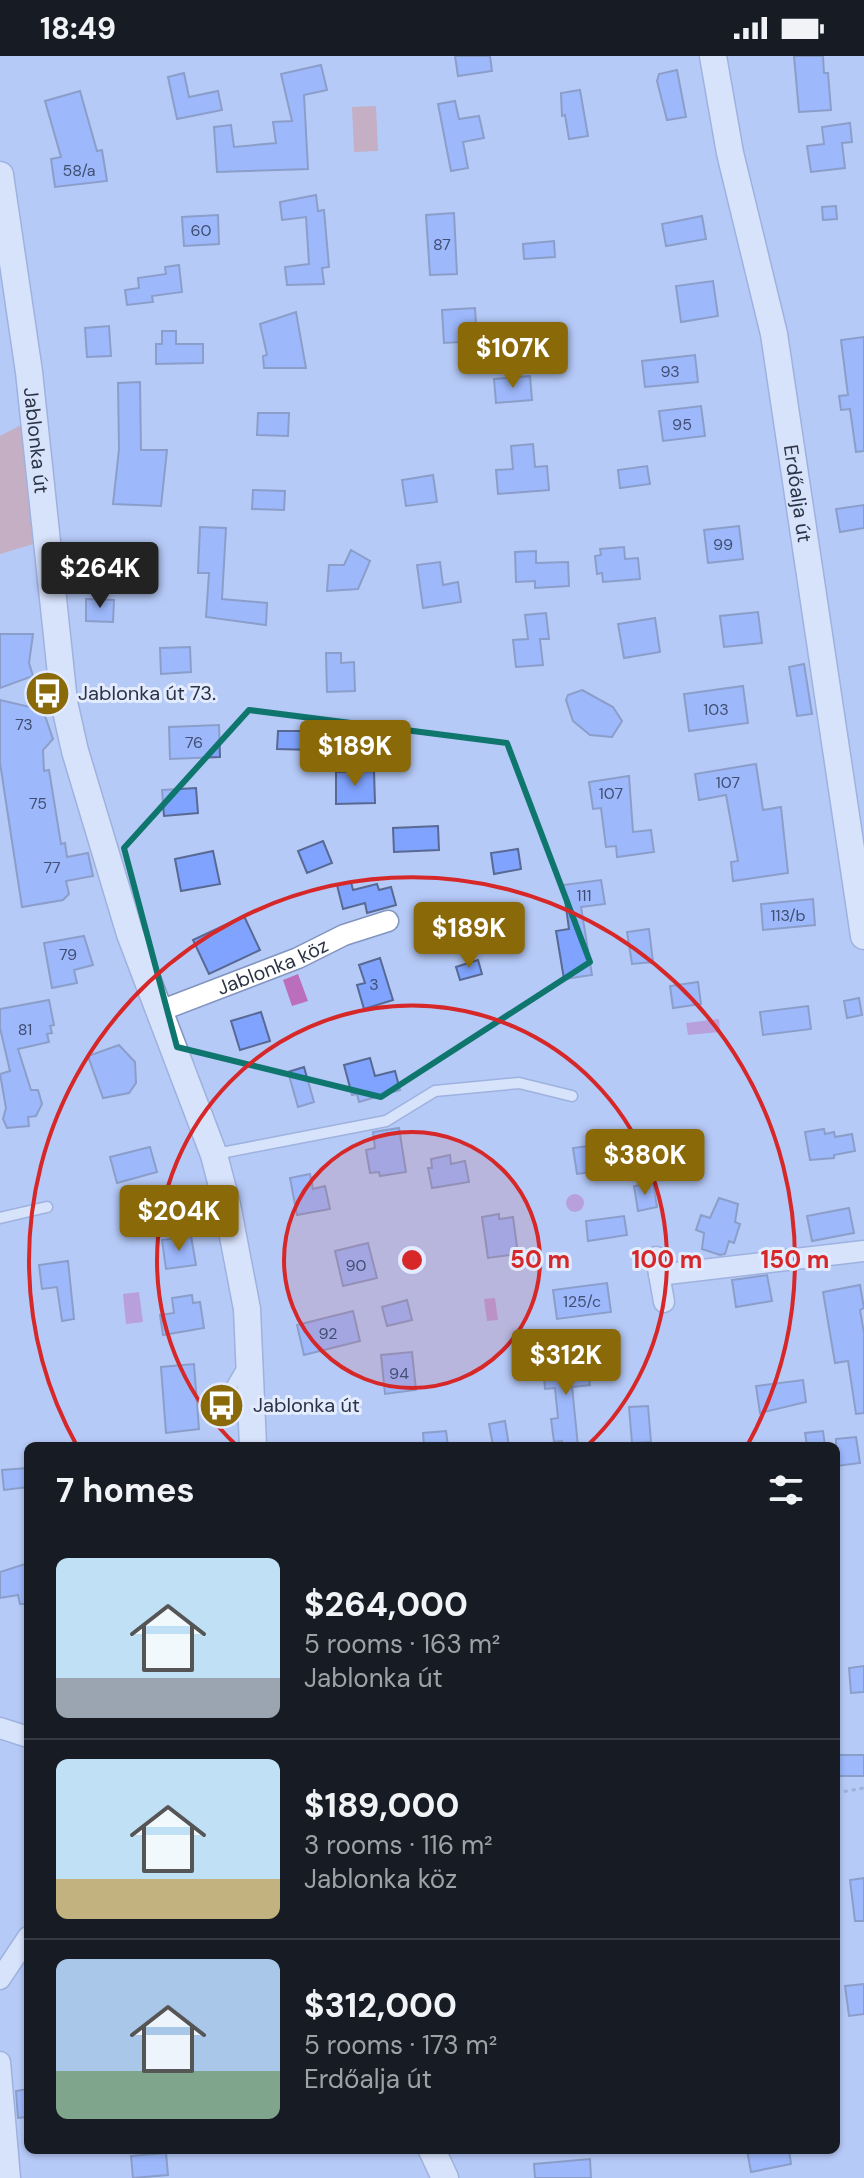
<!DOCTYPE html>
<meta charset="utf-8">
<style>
:root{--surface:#171b24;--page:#242831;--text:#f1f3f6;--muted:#9ea1a6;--line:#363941;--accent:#8a6908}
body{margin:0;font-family:"DM Sans",sans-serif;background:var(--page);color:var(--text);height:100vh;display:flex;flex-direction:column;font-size:30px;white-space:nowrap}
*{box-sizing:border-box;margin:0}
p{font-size:26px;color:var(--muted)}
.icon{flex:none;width:44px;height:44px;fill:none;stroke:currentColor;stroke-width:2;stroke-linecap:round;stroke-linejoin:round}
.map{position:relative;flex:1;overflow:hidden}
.panel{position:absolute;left:24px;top:1386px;width:816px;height:712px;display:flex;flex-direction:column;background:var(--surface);border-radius:12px;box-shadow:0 2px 6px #0004}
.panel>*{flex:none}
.price{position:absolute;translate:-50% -68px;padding:0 18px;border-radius:8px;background:var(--accent);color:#fff;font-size:26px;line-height:52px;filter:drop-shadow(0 2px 4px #0008)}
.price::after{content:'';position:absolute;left:50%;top:48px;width:24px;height:18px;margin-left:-12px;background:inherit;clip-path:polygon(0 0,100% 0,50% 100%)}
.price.current{background:#222;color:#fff}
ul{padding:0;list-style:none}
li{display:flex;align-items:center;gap:24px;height:200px;padding:0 32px}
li+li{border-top:2px solid var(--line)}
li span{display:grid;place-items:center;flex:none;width:224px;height:160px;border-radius:12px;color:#555}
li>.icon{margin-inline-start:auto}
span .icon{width:96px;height:96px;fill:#fffc;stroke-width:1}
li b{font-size:34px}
h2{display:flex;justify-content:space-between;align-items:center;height:96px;padding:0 32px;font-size:34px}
.status{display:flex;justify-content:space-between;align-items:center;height:56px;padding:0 40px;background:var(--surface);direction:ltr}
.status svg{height:22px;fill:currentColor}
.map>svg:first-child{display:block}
.green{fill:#d78e85}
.water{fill:#ba6ebb}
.building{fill:#7fa3fe;stroke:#586992;stroke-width:2}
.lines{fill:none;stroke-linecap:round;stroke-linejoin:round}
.service-casing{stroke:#8294c0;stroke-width:13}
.minor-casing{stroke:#8294c0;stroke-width:23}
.tertiary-casing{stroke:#8294c0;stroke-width:29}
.path{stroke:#8090b3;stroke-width:3;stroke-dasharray:4 4;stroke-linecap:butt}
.service{stroke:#fff;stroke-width:10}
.minor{stroke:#fff;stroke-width:20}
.tertiary{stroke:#fff;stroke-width:26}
.marked{fill:none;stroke:#0f766e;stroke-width:6;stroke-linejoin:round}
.ring{fill:none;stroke:#d62828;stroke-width:4}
.labels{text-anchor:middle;stroke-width:6;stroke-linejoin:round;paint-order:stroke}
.number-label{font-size:16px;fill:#404f73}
.street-label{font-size:20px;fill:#2b3345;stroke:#e3ebfe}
.poi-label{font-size:20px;fill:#2b3345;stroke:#e3ebfe;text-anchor:start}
.centre{fill:#d62828;stroke:#e3ebfe;stroke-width:4}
.ring-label{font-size:24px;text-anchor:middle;font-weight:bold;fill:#d62828;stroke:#e3ebfe;stroke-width:6;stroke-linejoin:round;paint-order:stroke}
</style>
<div class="status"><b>18:49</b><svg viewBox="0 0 49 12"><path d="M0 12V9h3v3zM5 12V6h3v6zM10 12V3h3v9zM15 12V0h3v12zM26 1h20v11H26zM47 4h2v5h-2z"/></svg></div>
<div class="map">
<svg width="864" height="2122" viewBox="0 0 864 2122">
<rect width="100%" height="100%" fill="#b6caf8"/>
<path class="green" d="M 376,50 L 378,95 L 354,96 L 352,51 Z
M 23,368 L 37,487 L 0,498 L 0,380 Z"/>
<path class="water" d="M 298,918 L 308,945 L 292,950 L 283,924 Z
M 719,963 L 720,976 L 688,979 L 686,967 Z
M566 1147a9 9 0 1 1 18 0a9 9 0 1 1-18 0Z
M 139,1236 L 143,1266 L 126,1268 L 123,1238 Z
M 495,1242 L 498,1264 L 487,1265 L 484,1243 Z"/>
<path class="building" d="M 455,0 L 490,0 L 492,15 L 458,20 Z
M 794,0 L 823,0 L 824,17 L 828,17 L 831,54 L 799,56 Z
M 321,9 L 327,34 L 304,39 L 308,113 L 217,116 L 214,71 L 231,69 L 234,91 L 276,87 L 273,66 L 292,65 L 281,18 Z
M 677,14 L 686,61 L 667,64 L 657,25 L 659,18 Z
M 184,17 L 189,41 L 218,35 L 222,54 L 177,63 L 168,21 Z
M 580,34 L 588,80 L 569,83 L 565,59 L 562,60 L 561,37 Z
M 80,35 L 97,95 L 102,94 L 107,125 L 55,131 L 51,103 L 61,101 L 45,45 Z
M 455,45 L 459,63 L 479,60 L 484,82 L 463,86 L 468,112 L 451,115 L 438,48 Z
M 850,67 L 852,86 L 842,87 L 845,112 L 811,116 L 807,90 L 824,88 L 822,71 Z
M 316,139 L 318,155 L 324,154 L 329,211 L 322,212 L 324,228 L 287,229 L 285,211 L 309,208 L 306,161 L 282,164 L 280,146 Z
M 836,150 L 837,163 L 823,164 L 822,151 Z
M 454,157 L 457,218 L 430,219 L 426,159 Z
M 218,159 L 219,188 L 184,190 L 182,161 Z
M 702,160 L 706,183 L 666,190 L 662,168 Z
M 554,185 L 555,201 L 524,203 L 523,188 Z
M 179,209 L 182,236 L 152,240 L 153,246 L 127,249 L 125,234 L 139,232 L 138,222 L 166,218 L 165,211 Z
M 713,225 L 718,260 L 681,266 L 676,230 Z
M 475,252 L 477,285 L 444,287 L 442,254 Z
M 296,256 L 306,312 L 264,312 L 263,300 L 267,299 L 260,268 Z
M 541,267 L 542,277 L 560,275 L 562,292 L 524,297 L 520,269 Z
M 109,270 L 111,300 L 87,301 L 85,272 Z
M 162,275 L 176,275 L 176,288 L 203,288 L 203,307 L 156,308 L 156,288 L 162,288 Z
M 864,281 L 864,395 L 856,396 L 850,353 L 841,354 L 839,340 L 848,339 L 841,284 Z
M 695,299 L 698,326 L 645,331 L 642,305 Z
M 530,320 L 532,344 L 496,347 L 494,323 Z
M 140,326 L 141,394 L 167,394 L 161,450 L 113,448 L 119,393 L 118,327 Z
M 701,350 L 705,380 L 663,385 L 659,355 Z
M 258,357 L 289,357 L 288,380 L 257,379 Z
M 533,388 L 535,411 L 547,410 L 549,434 L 498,438 L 496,414 L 513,413 L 511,390 Z
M 647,410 L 650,428 L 620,432 L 618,414 Z
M 433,419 L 437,446 L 406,450 L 402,424 Z
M 253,434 L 285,435 L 284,454 L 252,453 Z
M 864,449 L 864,472 L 840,476 L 836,453 Z
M 739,470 L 743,503 L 708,507 L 704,474 Z
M 200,471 L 226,472 L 222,543 L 267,547 L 266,569 L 206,561 L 209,517 L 198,517 Z
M 624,491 L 625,503 L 638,502 L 640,523 L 603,526 L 602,517 L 597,518 L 595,500 L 601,499 L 600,493 Z
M 351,494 L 370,505 L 358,533 L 327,535 L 329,509 L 344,509 Z
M 536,495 L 536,507 L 568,506 L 569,530 L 535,532 L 535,525 L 516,526 L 515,496 Z
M 440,506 L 443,529 L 458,526 L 461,546 L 423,552 L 417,509 Z
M 86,543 L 114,544 L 113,566 L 86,565 Z
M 758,556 L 762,587 L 724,591 L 720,560 Z
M 546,557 L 549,583 L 540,583 L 543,609 L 516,611 L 513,584 L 528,583 L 525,559 Z
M 655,562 L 660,596 L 624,602 L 618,568 Z
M 0,578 L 33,578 L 29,607 L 33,620 L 0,632 Z
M 190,591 L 191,616 L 161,618 L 160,592 Z
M 326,597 L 341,597 L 341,607 L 354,606 L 355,635 L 327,636 Z
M 804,608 L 812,658 L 797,660 L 789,611 Z
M 743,630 L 748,667 L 689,675 L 684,638 Z
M 582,634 L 613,651 L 622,665 L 612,681 L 590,679 L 573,665 L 566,644 L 568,639 Z
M 0,644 L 43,654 L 53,683 L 43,694 L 44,715 L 49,714 L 61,788 L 65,787 L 67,801 L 88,797 L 93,820 L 66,825 L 69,838 L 63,844 L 22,851 L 0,707 Z
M 219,669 L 220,701 L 170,703 L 169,671 Z
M 278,675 L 315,675 L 314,694 L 277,693 Z
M 756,708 L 763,754 L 781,751 L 788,817 L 733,825 L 731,806 L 738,805 L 726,739 L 699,744 L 695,718 Z
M 374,715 L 375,747 L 336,748 L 336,716 Z
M 629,720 L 633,776 L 651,774 L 654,796 L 617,801 L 616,790 L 606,791 L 601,752 L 593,753 L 589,726 Z
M 196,732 L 198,757 L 164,760 L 162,734 Z
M 438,770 L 439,794 L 394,796 L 393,772 Z
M 323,785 L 332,807 L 307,817 L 298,795 Z
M 518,793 L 521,813 L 494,818 L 491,797 Z
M 213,795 L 220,828 L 181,835 L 175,803 Z
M 601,824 L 605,848 L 581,851 L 592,919 L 564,923 L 556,875 L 569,873 L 563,829 Z
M 351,826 L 353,834 L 377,828 L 379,834 L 391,831 L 396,849 L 367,857 L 365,847 L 343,853 L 337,829 Z
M 813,843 L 815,869 L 763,874 L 761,848 Z
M 244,860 L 260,894 L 209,918 L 193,884 Z
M 649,873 L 653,906 L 632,908 L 627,876 Z
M 84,880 L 93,909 L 74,914 L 77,927 L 52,932 L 44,887 Z
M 380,902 L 393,944 L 364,953 L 357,929 L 365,927 L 359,909 Z
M 478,904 L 482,918 L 460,924 L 456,911 Z
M 698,926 L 701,948 L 673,952 L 670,930 Z
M 859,942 L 862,959 L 847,962 L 844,945 Z
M 49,944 L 54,969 L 50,970 L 52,977 L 47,978 L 49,986 L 18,993 L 31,1034 L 38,1034 L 42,1048 L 36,1060 L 28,1061 L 29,1070 L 7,1072 L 3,1063 L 6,1052 L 0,1018 L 10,1015 L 0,972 L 0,953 Z
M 808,950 L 811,973 L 763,979 L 760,956 Z
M 261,956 L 270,985 L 240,994 L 231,965 Z
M 119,989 L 135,1006 L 136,1027 L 129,1037 L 103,1042 L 88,1000 Z
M 370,1002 L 375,1020 L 395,1015 L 400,1034 L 359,1046 L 357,1038 L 352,1039 L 344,1009 Z
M 304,1011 L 314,1046 L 298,1051 L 288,1016 Z
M 399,1072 L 406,1116 L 380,1120 L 379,1116 L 370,1117 L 366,1094 L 375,1092 L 373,1076 Z
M 824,1073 L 825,1078 L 834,1076 L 835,1081 L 852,1078 L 855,1095 L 834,1099 L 834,1102 L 810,1104 L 805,1076 Z
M 610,1087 L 614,1113 L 577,1118 L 573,1092 Z
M 150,1091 L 157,1116 L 117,1127 L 110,1101 Z
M 450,1099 L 451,1108 L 465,1105 L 469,1126 L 432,1132 L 428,1112 L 432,1112 L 431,1103 Z
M 310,1118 L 313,1133 L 325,1130 L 330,1153 L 297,1159 L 290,1122 Z
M 653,1127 L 657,1151 L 638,1155 L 634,1130 Z
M 719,1142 L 738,1148 L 735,1166 L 740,1168 L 734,1187 L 729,1185 L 725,1198 L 720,1199 L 702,1193 L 704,1177 L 696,1174 L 701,1159 L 710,1162 Z
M 849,1152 L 854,1177 L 812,1185 L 807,1160 Z
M 499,1158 L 499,1163 L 513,1161 L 518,1198 L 488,1202 L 482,1161 Z
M 624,1160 L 627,1179 L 588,1185 L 586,1165 Z
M 191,1180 L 196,1209 L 166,1213 L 162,1184 Z
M 368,1187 L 377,1222 L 343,1230 L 335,1195 Z
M 68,1205 L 74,1263 L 62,1265 L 57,1231 L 42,1233 L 39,1209 Z
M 767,1219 L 772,1245 L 736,1251 L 732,1224 Z
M 607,1227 L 611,1256 L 557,1263 L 553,1234 Z
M 860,1229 L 864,1252 L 860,1254 L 864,1277 L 864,1357 L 856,1358 L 848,1305 L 835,1307 L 823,1236 Z
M 192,1239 L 193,1247 L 200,1246 L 204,1272 L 163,1279 L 160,1259 L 174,1257 L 172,1242 Z
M 407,1244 L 412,1264 L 387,1270 L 382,1251 Z
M 353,1255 L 360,1285 L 304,1299 L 297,1269 Z
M 412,1296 L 416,1334 L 385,1338 L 381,1299 Z
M 587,1304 L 590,1329 L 572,1331 L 578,1390 L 562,1390 L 562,1385 L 554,1386 L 551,1363 L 558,1362 L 555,1332 L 545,1333 L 543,1309 Z
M 194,1308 L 199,1373 L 166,1377 L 161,1311 Z
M 803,1324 L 806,1346 L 760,1357 L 756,1330 Z
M 648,1350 L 651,1386 L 632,1387 L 629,1351 Z
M 505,1365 L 509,1390 L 493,1390 L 489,1368 Z
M 446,1375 L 448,1390 L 424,1390 L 423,1377 Z
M 823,1375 L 825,1390 L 807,1390 L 805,1377 Z
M 856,1381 L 860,1407 L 836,1410 L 836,1383 Z
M 27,1412 L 28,1431 L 4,1434 L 2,1414 Z
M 28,1507 L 28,1548 L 20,1548 L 18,1539 L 0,1542 L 0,1516 Z
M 864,1610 L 864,1636 L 851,1637 L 849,1612 Z
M 836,1699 L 864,1699 L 864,1720 L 836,1720 Z
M 864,1822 L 864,1865 L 855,1865 L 850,1824 Z
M 864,1928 L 864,1958 L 849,1960 L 845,1930 Z
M 28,2033 L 28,2061 L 18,2062 L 16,2035 Z
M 747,2094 L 789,2094 L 791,2108 L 751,2116 Z
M 166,2097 L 168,2119 L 133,2122 L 131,2100 Z
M 590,2103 L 591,2122 L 535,2122 L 534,2108 Z"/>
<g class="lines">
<defs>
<path id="service" d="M 216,1098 L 386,1065 L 435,1035 L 519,1027 L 572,1040
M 0,1162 L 47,1151
M 244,1309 L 227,1338 L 229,1347 L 237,1352 L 251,1350"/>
<g id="minor">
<path id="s1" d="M 157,956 L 298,902 L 344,879 L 388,865"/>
<path d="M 656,1201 L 664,1246"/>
<path d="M 659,1219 L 864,1195"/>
<path d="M 0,1672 L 28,1681"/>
<path d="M 0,1923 L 28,1881"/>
<path d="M 0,2006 L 10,2122"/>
</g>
<g id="tertiary">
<path id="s2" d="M 713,0 L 730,97 L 774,278 L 864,880"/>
<path id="s3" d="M 0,119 L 29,316 L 64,646 L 75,695 L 130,878 L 214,1099 L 227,1149 L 247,1253 L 253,1390"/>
<path d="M 432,2094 L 445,2122"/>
</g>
</defs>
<use href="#service" class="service-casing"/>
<use href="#minor" class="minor-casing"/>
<use href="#tertiary" class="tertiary-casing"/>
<path class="path" d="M 836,1737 L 864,1732"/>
<use href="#service" class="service"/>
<use href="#minor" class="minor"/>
<use href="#tertiary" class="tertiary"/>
</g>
<path d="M0 0H864V2122H0ZM 249,654 L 507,687 L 590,906 L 381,1041 L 177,991 L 124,792 Z" fill="#b6caf8" fill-opacity=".55" fill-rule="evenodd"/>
<path class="marked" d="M 249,654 L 507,687 L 590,906 L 381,1041 L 177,991 L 124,792 Z"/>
<circle cx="412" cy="1204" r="128" fill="#d62828" fill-opacity=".12"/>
<g class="ring">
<circle cx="412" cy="1204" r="128"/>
<path d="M236 1389A255 255 0 1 1 588 1389"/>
<path d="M77 1390A383 383 0 1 1 747 1390"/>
</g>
<defs>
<symbol id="bus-disc" viewBox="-11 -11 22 22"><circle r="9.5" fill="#8a6908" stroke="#e3ebfe"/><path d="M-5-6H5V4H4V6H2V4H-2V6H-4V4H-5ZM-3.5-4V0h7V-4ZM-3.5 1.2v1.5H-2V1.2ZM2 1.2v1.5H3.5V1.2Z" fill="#fff"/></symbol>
</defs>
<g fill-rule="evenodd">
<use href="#bus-disc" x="22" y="612" width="51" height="51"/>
<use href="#bus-disc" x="196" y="1324" width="51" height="51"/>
</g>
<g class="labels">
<g class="number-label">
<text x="79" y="120">58/a</text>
<text x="201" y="180">60</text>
<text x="442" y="194">87</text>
<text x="670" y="321">93</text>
<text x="682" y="374">95</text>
<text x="723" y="494">99</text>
<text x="716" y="659">103</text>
<text x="24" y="674">73</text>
<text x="194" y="692">76</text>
<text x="728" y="732">107</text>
<text x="611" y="743">107</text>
<text x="38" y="753">75</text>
<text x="52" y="817">77</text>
<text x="584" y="845">111</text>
<text x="788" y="865">113/b</text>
<text x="68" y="904">79</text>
<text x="374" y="934">3</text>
<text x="25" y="979">81</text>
<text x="356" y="1215">90</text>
<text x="582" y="1251">125/c</text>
<text x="328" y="1283">92</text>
<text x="399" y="1323">94</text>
</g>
<g class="street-label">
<text dy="7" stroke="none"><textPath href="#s3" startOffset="268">Jablonka út</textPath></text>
<text dy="7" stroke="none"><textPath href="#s2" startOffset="446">Erdőalja út</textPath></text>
<text dy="7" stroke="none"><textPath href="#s1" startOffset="124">Jablonka köz</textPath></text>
</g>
<g class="poi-label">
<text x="78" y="644">Jablonka út 73.</text>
<text x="253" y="1356">Jablonka út</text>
</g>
</g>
<circle cx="412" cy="1204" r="12" class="centre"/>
<g class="ring-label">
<text x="540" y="1212">50 m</text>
<text x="667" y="1212">100 m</text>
<text x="795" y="1212">150 m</text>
</g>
</svg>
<b class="price" style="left:513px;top:334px">$107K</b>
<b class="price current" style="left:100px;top:554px">$264K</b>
<b class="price" style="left:355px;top:732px">$189K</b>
<b class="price" style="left:469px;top:914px">$189K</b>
<b class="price" style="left:645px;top:1141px">$380K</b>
<b class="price" style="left:179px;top:1197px">$204K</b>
<b class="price" style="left:566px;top:1341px">$312K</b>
<section class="panel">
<h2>7 homes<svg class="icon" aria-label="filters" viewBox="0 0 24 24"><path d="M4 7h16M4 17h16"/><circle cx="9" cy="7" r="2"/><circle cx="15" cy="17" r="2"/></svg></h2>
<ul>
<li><span style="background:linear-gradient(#bfe0f5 75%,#9aa5b1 0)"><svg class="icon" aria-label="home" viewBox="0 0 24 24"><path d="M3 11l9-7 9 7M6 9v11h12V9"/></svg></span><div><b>$264,000</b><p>5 rooms · 163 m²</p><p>Jablonka út</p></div></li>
<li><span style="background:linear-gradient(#bfe0f5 75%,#c2b280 0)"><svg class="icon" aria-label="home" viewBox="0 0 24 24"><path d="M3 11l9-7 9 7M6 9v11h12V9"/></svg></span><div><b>$189,000</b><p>3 rooms · 116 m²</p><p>Jablonka köz</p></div></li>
<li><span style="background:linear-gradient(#a9c7e8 70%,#7fa58c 0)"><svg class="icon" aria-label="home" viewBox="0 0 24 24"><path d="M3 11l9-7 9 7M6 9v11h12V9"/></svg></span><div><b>$312,000</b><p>5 rooms · 173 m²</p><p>Erdőalja út</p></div></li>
</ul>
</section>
</div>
